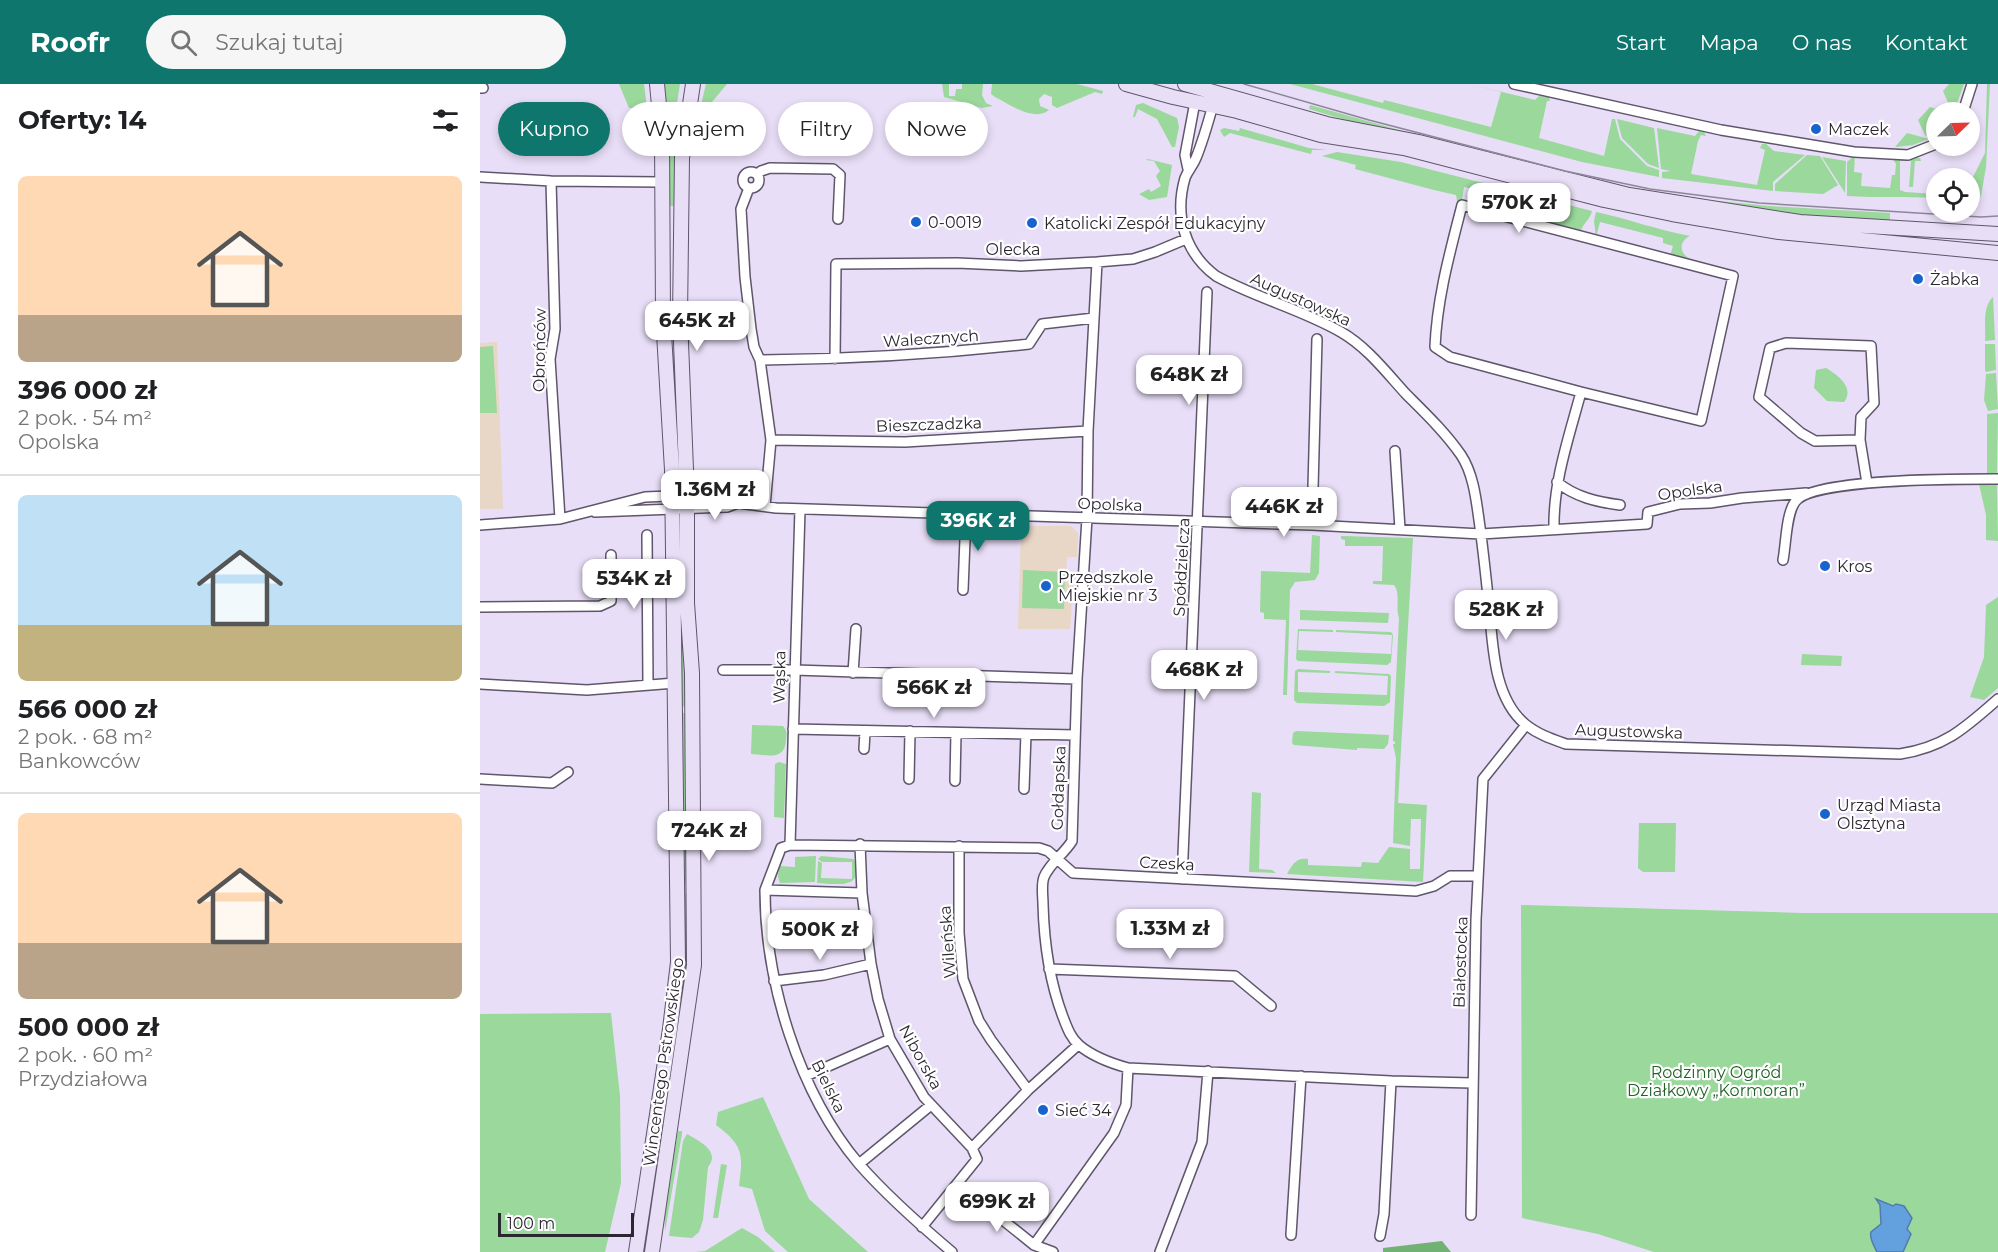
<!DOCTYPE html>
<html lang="pl">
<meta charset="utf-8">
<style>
:root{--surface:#fff;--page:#f6f6f6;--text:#202124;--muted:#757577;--line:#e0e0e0;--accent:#0f766e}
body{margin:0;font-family:Montserrat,sans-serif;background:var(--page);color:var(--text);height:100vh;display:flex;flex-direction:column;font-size:22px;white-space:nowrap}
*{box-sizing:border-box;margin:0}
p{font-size:20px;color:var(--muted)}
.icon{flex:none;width:33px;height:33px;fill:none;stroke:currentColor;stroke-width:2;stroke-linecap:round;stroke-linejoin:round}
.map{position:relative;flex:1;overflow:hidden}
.sheet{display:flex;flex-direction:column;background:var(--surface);width:480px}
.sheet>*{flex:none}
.guide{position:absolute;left:18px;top:18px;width:570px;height:54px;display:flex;gap:12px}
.needle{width:39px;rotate:67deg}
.controls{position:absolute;left:1446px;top:18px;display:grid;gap:12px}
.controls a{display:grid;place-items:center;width:54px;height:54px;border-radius:50%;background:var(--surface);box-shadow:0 3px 9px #0003;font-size:30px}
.scale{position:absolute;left:18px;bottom:15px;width:136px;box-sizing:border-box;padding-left:6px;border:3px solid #2b2731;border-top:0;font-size:16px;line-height:21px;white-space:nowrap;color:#2b2731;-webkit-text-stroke:4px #fff;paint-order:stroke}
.price{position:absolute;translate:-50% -51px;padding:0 14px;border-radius:12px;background:#fff;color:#222;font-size:20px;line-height:39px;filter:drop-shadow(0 2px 3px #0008)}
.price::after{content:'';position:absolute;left:50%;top:36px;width:18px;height:14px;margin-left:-9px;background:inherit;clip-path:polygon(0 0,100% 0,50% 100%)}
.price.selected{background:var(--accent);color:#fff}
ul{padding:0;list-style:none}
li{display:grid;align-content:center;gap:12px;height:318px;padding:0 18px}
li+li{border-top:2px solid var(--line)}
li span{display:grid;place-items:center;height:186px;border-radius:9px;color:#555}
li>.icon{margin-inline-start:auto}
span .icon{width:108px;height:108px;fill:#fffc;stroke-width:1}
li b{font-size:26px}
h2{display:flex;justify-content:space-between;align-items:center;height:72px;padding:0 18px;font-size:26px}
.chip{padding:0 21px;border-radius:27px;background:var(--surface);box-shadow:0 3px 9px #0003;font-size:21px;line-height:54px}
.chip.selected{background:var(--accent);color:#fff}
header{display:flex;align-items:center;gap:36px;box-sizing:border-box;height:84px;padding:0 30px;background:var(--accent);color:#fff}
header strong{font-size:28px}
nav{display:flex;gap:33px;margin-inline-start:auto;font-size:21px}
.search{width:420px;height:54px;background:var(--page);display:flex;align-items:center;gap:15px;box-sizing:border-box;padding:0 21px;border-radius:33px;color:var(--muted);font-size:22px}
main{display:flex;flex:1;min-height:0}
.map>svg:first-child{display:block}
.education{fill:#e8d6c6}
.green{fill:#9ad89b}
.forest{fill:#71b173}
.water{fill:#63a1de;stroke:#527caa;stroke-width:1.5}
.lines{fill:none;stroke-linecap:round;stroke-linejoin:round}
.minor-casing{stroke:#5f566b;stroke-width:12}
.secondary-casing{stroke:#5f566b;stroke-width:16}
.minor{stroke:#fff;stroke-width:9}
.secondary{stroke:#e8def6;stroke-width:14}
.tram{stroke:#8d8698;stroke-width:1.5}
.poi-dot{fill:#1863ce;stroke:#fff;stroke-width:2}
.labels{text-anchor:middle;stroke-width:4.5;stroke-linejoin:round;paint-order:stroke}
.poi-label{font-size:16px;fill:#2b2731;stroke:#fff;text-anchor:start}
.street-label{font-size:16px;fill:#2b2731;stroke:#fff}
.park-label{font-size:16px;fill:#216227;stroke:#fff}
</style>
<header>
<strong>Roofr</strong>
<div class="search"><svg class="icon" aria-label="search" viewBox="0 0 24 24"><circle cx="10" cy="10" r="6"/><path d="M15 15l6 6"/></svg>Szukaj tutaj</div>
<nav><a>Start</a><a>Mapa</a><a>O nas</a><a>Kontakt</a></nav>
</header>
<main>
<section class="sheet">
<h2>Oferty: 14<svg class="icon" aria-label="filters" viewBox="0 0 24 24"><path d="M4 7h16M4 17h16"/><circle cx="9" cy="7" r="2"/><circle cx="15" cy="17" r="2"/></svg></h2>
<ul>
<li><span style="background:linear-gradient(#ffd9b3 75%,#b9a48a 0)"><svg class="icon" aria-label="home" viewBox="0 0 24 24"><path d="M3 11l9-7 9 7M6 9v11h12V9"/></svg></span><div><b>396 000 zł</b><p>2 pok. · 54 m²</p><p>Opolska</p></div></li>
<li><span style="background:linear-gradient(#bfe0f5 70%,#c2b280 0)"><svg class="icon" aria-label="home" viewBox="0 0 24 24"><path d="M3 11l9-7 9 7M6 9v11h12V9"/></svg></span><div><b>566 000 zł</b><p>2 pok. · 68 m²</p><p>Bankowców</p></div></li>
<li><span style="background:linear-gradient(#ffd9b3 70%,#b9a48a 0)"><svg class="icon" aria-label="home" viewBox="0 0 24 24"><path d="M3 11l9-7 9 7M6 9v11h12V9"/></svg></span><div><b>500 000 zł</b><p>2 pok. · 60 m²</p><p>Przydziałowa</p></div></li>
</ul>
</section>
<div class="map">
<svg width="1518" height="1168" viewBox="0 0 1518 1168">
<rect width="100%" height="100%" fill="#e8def7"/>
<path class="education" d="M 17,258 L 23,425 L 0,425 L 0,259 Z
M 541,442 L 591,442 L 598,449 L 597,473 L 587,473 L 586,489 L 594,490 L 590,545 L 538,545 Z"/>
<path class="green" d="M 139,0 L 164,0 L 167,24 L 149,24 Z
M 182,0 L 200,0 L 195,32 L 197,61 L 196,122 L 186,122 Z
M 226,0 L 247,0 L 221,31 L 220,25 Z
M 462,0 L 469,0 L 469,12 L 475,12 L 476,5 L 482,5 L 482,0 L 503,0 L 502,11 L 506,19 L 513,22 L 502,24 L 464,13 Z
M 512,0 L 597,0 L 623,7 L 622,10 L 615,8 L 577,24 L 572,21 L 572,13 L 564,10 L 559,15 L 560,22 L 569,26 C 553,38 531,21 515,13 L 511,10 Z
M 810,0 L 832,0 L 903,19 L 904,16 L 1011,43 L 1021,8 L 989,0 L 1055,16 L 1059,12 L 1069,13 L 1070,17 L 1067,17 L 1059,54 L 1124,72 L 1132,35 L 1135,35 L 1140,55 L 1167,82 L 1179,86 L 1179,93 L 1102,78 Z
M 1469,0 L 1484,0 L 1474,28 L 1472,28 L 1463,7 Z
M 1507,0 L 1510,0 L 1506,83 L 1501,112 L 1496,116 L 1490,116 L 1492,95 L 1505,69 Z
M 663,19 L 697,34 L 699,43 L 695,63 L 692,63 L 677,35 L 658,25 L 655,33 L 653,33 L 656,21 Z
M 830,21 L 937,51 L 869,37 L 829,25 Z
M 1450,23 L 1466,28 L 1456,28 L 1456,50 L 1451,53 L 1445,51 L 1438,36 Z
M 1137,35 L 1174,44 L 1179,84 L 1168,80 L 1142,54 Z
M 744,44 L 759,47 L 760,44 L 829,64 L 847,66 L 832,66 L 831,70 L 750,49 L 744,53 L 740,46 Z
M 1177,44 L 1215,52 L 1219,47 L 1224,48 L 1226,52 L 1221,51 L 1218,57 L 1211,90 L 1277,101 L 1285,66 L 1280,64 L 1282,60 L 1286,60 L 1294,67 L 1325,71 L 1293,98 L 1293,107 L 1182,94 L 1182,88 L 1191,87 L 1181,85 Z
M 1427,49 L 1449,55 L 1433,61 L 1415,63 Z
M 857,68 L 921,78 L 1112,127 C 1110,136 1103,139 1101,147 L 1072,140 L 1075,125 L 1036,116 L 1033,130 L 1021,127 L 1024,113 L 984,103 L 982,116 L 977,117 L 976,111 L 954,106 L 875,85 L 876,81 L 842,72 Z
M 1327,71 L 1340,72 L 1358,101 L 1343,110 L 1295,107 L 1295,100 Z
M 1375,71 L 1407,75 L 1375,72 L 1374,88 L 1382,89 L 1381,102 L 1410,104 L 1412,91 L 1415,91 L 1416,80 L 1413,75 L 1440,74 L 1441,77 L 1435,77 L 1433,103 L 1429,103 L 1431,77 L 1420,77 L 1420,106 L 1425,108 L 1456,110 L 1456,114 C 1426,112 1397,114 1367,112 L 1367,78 Z
M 1342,73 L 1366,77 L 1365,109 Z
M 668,75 L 692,81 L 687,113 L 669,116 L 659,110 L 669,105 L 671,108 L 681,102 L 676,92 L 680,87 L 674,77 L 666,76 Z
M 1208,114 L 1289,122 L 1410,129 L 1410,138 L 1320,133 Z
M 1116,128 C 1148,135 1178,146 1210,152 C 1197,158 1200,172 1213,176 L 1212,178 L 1190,172 L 1193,162 L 1183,159 L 1183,154 L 1120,138 L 1116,153 L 1114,137 Z
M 1513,213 L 1515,256 L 1505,257 C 1506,242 1502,223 1513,213 Z
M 1505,260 L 1515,260 L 1516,286 L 1506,288 L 1505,286 Z
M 13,262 L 17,329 L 0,329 L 0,263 Z
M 1346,284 C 1358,291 1375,304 1364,318 L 1347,317 L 1334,304 L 1336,286 Z
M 1516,289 L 1518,325 L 1508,327 L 1504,316 L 1506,290 Z
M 1518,329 L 1517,389 L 1507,391 L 1507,330 Z
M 1517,399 L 1518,457 L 1506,456 L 1506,431 L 1499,400 Z
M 832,451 L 840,452 L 839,489 L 835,496 L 815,498 L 810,506 L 807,611 L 803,611 L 806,536 L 784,535 L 784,529 L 780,528 L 781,487 L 830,489 Z
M 861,452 L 933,454 L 918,719 L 947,721 L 943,798 L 807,790 C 812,781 816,773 828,775 L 828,781 L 881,783 L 882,778 L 898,779 L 909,763 L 930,765 L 930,785 L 940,785 L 941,735 L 931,735 L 930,762 L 913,759 L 916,674 L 913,660 L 915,660 L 915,658 L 913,657 L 919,534 C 915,523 921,510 914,501 L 893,500 L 893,497 L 902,497 L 903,462 L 865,462 L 865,456 L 861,455 Z
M 197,458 L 201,458 L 204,524 L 206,622 L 201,623 Z
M 543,486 L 585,488 L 584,525 L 542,524 Z
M 1518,513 L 1518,604 L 1504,616 L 1490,613 L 1504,573 L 1506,521 Z
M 820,526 L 909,529 L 908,539 L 820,536 Z
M 818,545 L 853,546 L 853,548 L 819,547 L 818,566 L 911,570 L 912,551 L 856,548 L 856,546 L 911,548 L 913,551 L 911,578 L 907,581 L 818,577 L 816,575 Z
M 1322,570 L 1362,572 L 1361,582 L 1321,581 Z
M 818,585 L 850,587 L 850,589 L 818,588 L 818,608 L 907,611 L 908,592 L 855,589 L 855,587 L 909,590 L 911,592 L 910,618 L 904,622 L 817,619 L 814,616 L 815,587 Z
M 200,629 L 207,629 L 210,799 L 203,799 Z
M 272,641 L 303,642 C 307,647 307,649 306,656 C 305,677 287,671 271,670 Z
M 816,647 L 909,651 L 908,660 L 904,665 L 877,664 L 877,666 L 814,661 L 812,659 L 813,649 Z
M 299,678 L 306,680 L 304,734 L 294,733 L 295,680 Z
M 772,708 L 781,709 L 779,785 L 792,786 L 796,789 L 769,788 Z
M 1159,739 L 1196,739 L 1195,788 L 1163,788 L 1158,784 Z
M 336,772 L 335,798 L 300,799 L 298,793 L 299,782 L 315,783 L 315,773 Z
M 341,772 L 374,775 C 385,806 357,800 337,799 L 338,777 L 342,779 L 341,794 L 372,795 L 372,778 L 342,778 L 338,775 Z
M 204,810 L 210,810 L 209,879 L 172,1135 L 170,1134 L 169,1130 L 178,1077 L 178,1055 Z
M 1041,821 L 1322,829 L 1518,829 L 1518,1168 L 1174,1168 L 1118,1150 L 1042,1134 Z
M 131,929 L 140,1012 L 141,1099 L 125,1168 L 0,1168 L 0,930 Z
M 283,1013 L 329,1115 L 388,1168 L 308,1168 L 285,1147 L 272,1105 L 259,1102 C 263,1070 264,1062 236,1041 L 238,1028 Z
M 198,1047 L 202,1047 L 202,1050 L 185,1147 L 184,1126 Z
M 207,1050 C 219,1057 241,1067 228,1083 L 223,1136 L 219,1148 L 212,1154 L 189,1152 L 203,1057 Z
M 241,1080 L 247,1081 L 238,1134 L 233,1134 Z
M 262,1144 L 278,1153 L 295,1168 L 216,1168 L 225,1167 Z"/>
<path class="forest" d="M 962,1157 L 971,1168 L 903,1168 L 903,1164 Z"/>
<path class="water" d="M 1396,1115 L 1413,1122 L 1416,1120 L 1424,1122 L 1432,1134 L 1427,1145 L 1431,1150 L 1423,1168 L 1397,1168 C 1394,1162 1389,1154 1391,1148 L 1401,1140 L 1400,1121 Z"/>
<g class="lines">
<defs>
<path id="minor" d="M 1034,0 L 1241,46 L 1374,68 L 1428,71 L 1456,60
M 0,4 L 3,4
M 733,21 C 728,39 723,57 716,74 C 713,82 708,86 705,94 C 694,132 705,169 736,192 C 776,214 821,225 861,248 C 887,263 906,288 926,310 C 945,329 965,348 981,371 C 993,389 996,414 999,436 C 1003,464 1006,493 1009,522 C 1013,561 1013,613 1045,640 C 1057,650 1072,655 1086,660 L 1420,670 C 1465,663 1485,644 1518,615
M 1483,28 L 1492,0
M 708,85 L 705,71 L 715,18
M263 96a8 8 0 1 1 16 0a8 8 0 1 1-16 0Z
M 277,90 L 281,87 L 290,84 L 353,85 L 360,91 L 358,135
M 0,93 L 71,97 L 181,98
M 71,97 L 75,245 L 70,275 L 80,435
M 269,104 L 261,125 L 265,193 L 271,245 L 274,263 L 280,276 L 291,356 L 285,422
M 617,178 L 608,347 L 607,434 L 597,595 L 592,757 C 584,770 570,779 564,793 C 561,801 563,812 563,820 C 564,859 569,896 583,933 C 587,943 590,953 599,961 C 613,973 630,979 648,984 L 911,997 L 992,999
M 355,275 L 356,180 L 477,179 L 541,182 L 617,178 L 653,175 L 675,168 L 706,155
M 280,276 C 370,275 459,270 549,260 L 562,240 L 614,234
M 291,356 L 425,358 L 608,347
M 1380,356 L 1335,357 L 1321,349 L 1279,313 L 1290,264 L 1306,259 L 1391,262 L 1394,319 L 1381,333 L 1380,356 L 1387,399
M 915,367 L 920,445
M 1077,398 C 1095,413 1117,418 1140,421
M 115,428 L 247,423 L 258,419 L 296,424 L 832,441 L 1001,450 L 1167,440 L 1168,428 L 1200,420 L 1230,419 L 1262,414 L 1326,409
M 0,441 L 80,435 L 165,413 L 238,410 L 249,413 L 258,419
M 832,441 L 837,255
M 1074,445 C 1073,398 1089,353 1101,308 L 970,273 L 955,263 C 957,214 970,168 982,121 L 1253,192 L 1221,337 L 1101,308
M 167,451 L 168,601
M 1303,476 C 1306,461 1306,430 1315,418 C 1331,394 1485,395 1518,395
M 483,506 L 486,430
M 0,523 L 120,522 L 131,517 L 131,471
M 243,586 L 314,586 L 597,595
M 373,589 L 376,545
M 0,600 L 107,606 L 195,599
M 313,645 L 595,651
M 384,665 L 385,648
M 0,695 L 72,699 L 88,688
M 429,695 L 430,647
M 475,697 L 476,649
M 544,705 L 546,650
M 380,760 L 382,809 L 285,806 L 301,764 L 310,761 L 559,764 L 568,767 L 593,789 L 936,807 L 954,802 L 970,792 L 998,792
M 310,761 L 320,425
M 479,762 L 479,849 L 483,895 L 499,937 L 511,956 L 548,1006
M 702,795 L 727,208
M 285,806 C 285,898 319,1009 379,1080 C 407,1112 440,1141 472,1168
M 382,809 L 391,880 L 398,915 L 410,955 L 444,1013 L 492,1064
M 569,885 L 755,892 L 791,922
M 294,897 L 344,891 L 391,880
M 326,992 L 410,955
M 379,1080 L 451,1021
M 478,1100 L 554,1161 L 573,1168
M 991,1131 L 996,836 L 1003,695 L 1046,641
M 442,1143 L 497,1075 L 492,1064 L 548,1006 L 598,961
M 811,1151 L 821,992
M 900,1152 L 904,1130 L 911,997
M 554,1161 L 634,1049 L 646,1021 L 648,984
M 680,1168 L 722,1058 L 728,987"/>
<path id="secondary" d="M 646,0 L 693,13 L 757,27 L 841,51 L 924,64 L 1124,116 L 1192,130 L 1299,148 L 1518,169
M 705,0 L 847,40 L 939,58 L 1149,111 L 1320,138 L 1518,150
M 156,1168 L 190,945 L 198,878 L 192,386 L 183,232 L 182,53 L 177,0
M 172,1168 L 214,881 L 212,589 L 207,519 L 207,411 L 200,233 L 202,74 L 213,0"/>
</defs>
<use href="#minor" class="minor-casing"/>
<use href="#secondary" class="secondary-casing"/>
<use href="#minor" class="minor"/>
<use href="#secondary" class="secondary"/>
<path class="tram" d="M 764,0 L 889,36 L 1085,87 L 1170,105 L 1279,119 L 1501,133 L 1518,132"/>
</g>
<g class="poi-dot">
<circle cx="1336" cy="45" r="6"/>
<circle cx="436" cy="138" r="6"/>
<circle cx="552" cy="139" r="6"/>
<circle cx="1438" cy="195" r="6"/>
<circle cx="1345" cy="482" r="6"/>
<circle cx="566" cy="502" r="6"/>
<circle cx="1345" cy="730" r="6"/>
<circle cx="563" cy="1026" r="6"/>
</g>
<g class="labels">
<g class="poi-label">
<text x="1348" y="51">Maczek</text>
<text x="448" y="144">0-0019</text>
<text x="564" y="145">Katolicki Zespół Edukacyjny</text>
<text x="1450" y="201">Żabka</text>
<text x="1357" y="488">Kros</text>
<text x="578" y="499">Przedszkole<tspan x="578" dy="18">Miejskie nr 3</tspan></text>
<text x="1357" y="727">Urząd Miasta<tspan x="1357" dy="18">Olsztyna</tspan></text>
<text x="575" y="1032">Sieć 34</text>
</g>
<g class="street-label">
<text x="533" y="171">Olecka</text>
<text transform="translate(821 215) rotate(24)" y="6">Augustowska</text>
<text transform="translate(451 254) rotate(-4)" y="6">Walecznych</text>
<text transform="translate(59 266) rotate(-89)" y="6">Obrońców</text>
<text transform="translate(449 340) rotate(-2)" y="6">Bieszczadzka</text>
<text transform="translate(1210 406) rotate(-8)" y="6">Opolska</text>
<text transform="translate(630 420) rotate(2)" y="6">Opolska</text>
<text transform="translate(701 483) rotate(-87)" y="6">Spółdzielcza</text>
<text transform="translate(299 593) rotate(-89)" y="6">Wąska</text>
<text transform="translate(1149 647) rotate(2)" y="6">Augustowska</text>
<text transform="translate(578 704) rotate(-88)" y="6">Gołdapska</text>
<text transform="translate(687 779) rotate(3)" y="6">Czeska</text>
<text transform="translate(467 858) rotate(-94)" y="6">Wileńska</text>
<text transform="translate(980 878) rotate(-88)" y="6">Białostocka</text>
<text transform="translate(441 973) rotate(61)" y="6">Niborska</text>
<text transform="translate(183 978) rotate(-82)" y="6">Wincentego Pstrowskiego</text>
<text transform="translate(349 1002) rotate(64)" y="6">Bielska</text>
</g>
<g class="park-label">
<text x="1236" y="994">Rodzinny Ogród<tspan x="1236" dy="18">Działkowy „Kormoran”</tspan></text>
</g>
</g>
</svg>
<div class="controls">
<a><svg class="needle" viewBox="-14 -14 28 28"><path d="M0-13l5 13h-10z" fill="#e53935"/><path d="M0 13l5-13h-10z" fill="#757577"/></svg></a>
<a><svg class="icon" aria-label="locate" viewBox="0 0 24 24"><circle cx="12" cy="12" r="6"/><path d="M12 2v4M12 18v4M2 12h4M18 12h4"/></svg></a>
</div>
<div class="scale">100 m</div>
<b class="price" style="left:1039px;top:150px">570K zł</b>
<b class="price" style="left:217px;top:268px">645K zł</b>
<b class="price" style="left:709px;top:322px">648K zł</b>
<b class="price" style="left:235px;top:437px">1.36M zł</b>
<b class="price" style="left:804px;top:454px">446K zł</b>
<b class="price selected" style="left:498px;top:468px">396K zł</b>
<b class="price" style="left:154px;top:526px">534K zł</b>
<b class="price" style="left:1026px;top:557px">528K zł</b>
<b class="price" style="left:724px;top:617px">468K zł</b>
<b class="price" style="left:454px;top:635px">566K zł</b>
<b class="price" style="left:229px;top:778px">724K zł</b>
<b class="price" style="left:690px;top:876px">1.33M zł</b>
<b class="price" style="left:340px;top:877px">500K zł</b>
<b class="price" style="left:517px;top:1149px">699K zł</b>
<div class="guide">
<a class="chip selected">Kupno</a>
<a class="chip">Wynajem</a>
<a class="chip">Filtry</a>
<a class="chip">Nowe</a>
</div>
</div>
</main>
